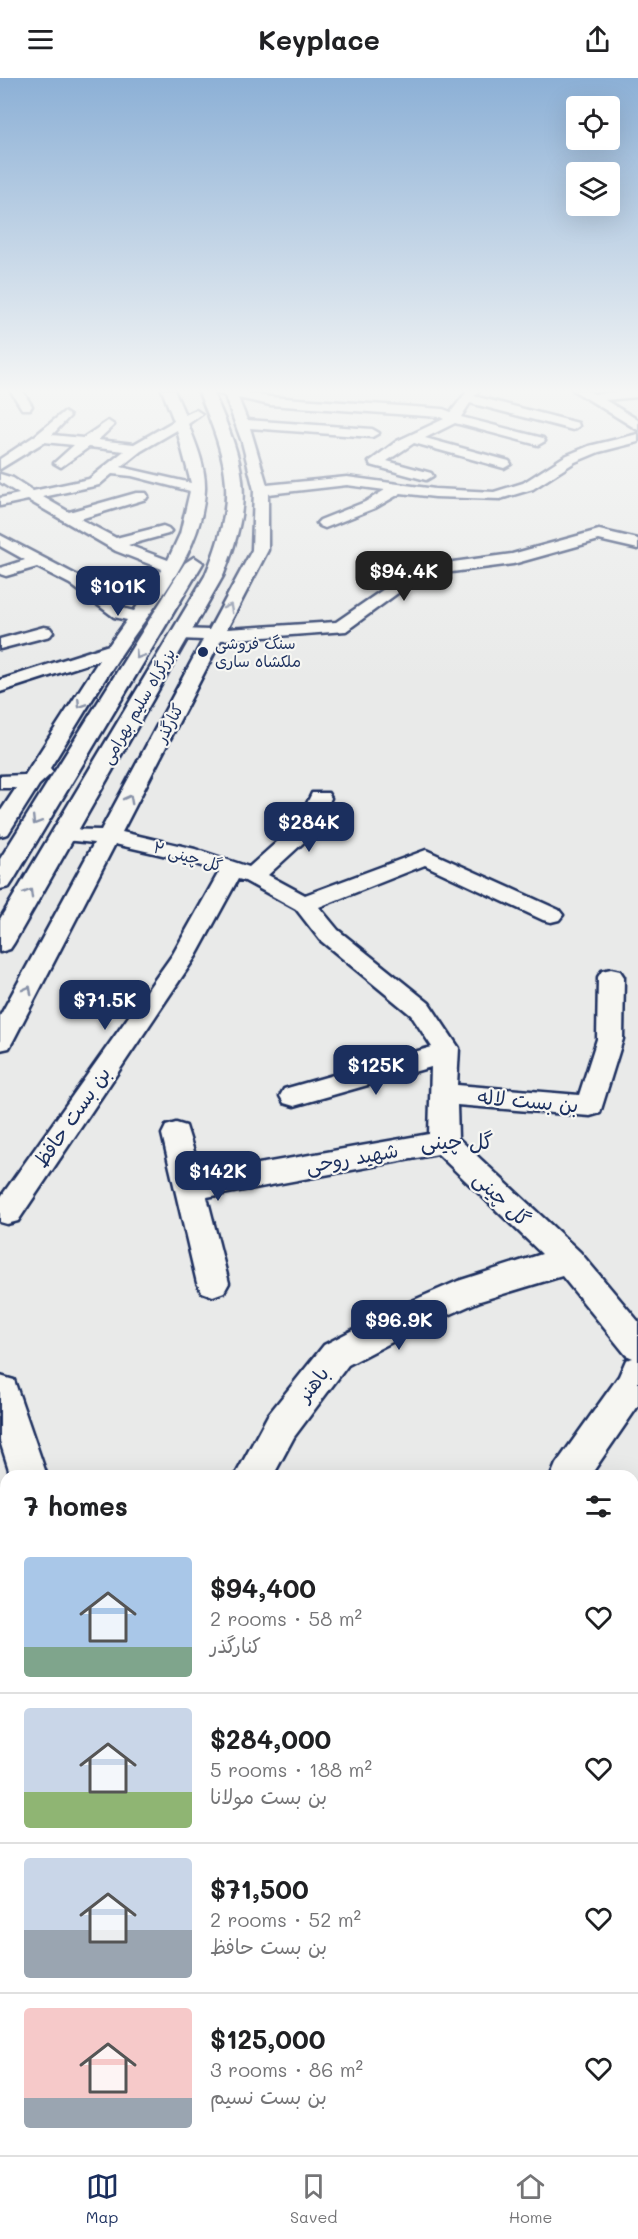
<!DOCTYPE html>
<meta charset="utf-8">
<style>
:root{--surface:#fff;--page:#f2f2f2;--text:#202124;--muted:#757577;--line:#e0e0e0;--accent:#1b2f5e}
body{margin:0;font-family:Mali,"Playpen Sans Arabic",sans-serif;background:var(--page);color:var(--text);height:100vh;display:flex;flex-direction:column;font-size:22px;white-space:nowrap}
*{box-sizing:border-box;margin:0}
p{font-size:20px;color:var(--muted)}
.icon{flex:none;width:33px;height:33px;fill:none;stroke:currentColor;stroke-width:2;stroke-linecap:round;stroke-linejoin:round}
.map{position:relative;flex:1;overflow:hidden}
.drawer{position:absolute;left:0px;top:1392px;width:639px;height:686px;display:flex;flex-direction:column;background:var(--surface);border-radius:18px 18px 0 0;box-shadow:0 6px 24px #0002}
.drawer>*{flex:none}
.buttons{position:absolute;left:566px;top:18px;display:grid;gap:12px}
.buttons a{display:grid;place-items:center;width:54px;height:54px;border-radius:6px;background:var(--surface);box-shadow:0 6px 24px #0002;font-size:30px}
.price{position:absolute;translate:-50% -51px;padding:0 14px;border-radius:12px;background:var(--accent);color:#fff;font-size:20px;line-height:39px;filter:drop-shadow(0 2px 3px #0008)}
.price::after{content:'';position:absolute;left:50%;top:36px;width:18px;height:14px;margin-left:-9px;background:inherit;clip-path:polygon(0 0,100% 0,50% 100%)}
.price.on{background:#222;color:#fff}
ul{padding:0;list-style:none}
li{display:flex;align-items:center;gap:18px;height:150px;padding:0 24px}
li+li{border-top:2px solid var(--line)}
li span{display:grid;place-items:center;flex:none;width:168px;height:120px;border-radius:6px;color:#555}
li>.icon{margin-inline-start:auto}
span .icon{width:72px;height:72px;fill:#fffc;stroke-width:1}
li b{font-size:26px}
h2{display:flex;justify-content:space-between;align-items:center;height:72px;padding:0 24px;font-size:26px}
header{display:flex;justify-content:space-between;align-items:center;height:78px;padding:0 24px;background:var(--surface);font-size:27px;font-weight:700}
.tab-bar{display:flex;justify-content:space-around;align-items:center;height:84px;border-top:2px solid var(--line);background:var(--surface);font-size:16px;color:var(--muted)}
.tab-bar a{display:grid;justify-items:center;gap:3px}
.tab-bar .on{color:var(--accent)}
.map>svg:first-child{display:block}
.lines{fill:none;stroke-linecap:round;stroke-linejoin:round}
.street-casing{stroke:#1b2f5e;stroke-width:5}
.highway-casing{stroke:#1b2f5e;stroke-width:5}
.street{fill:#f6f6f2;fill-rule:evenodd}
.highway{fill:#f6f6f2;fill-rule:evenodd}
.oneway{stroke:#8892a8}
.poi-dot{fill:#1b2f5e;stroke:#f6f6f2;stroke-width:2}
.labels{text-anchor:middle;stroke-width:4.5;stroke-linejoin:round;paint-order:stroke}
.far-poi-label{font-size:16px;fill:#1b2f5e;stroke:#f6f6f2;text-anchor:start}
.far-street-label{font-size:16px;fill:#1b2f5e;stroke:#f6f6f2}
.street-label{font-size:20px;fill:#1b2f5e;stroke:#f6f6f2}
.neighbourhood-label{font-size:21px;fill:#1b2f5e;stroke:#f6f6f2}
</style>
<header><svg class="icon" aria-label="menu" viewBox="0 0 24 24"><path d="M4 6h16M4 12h16M4 18h16"/></svg>Keyplace<svg class="icon" aria-label="share" viewBox="0 0 24 24"><path d="M12 15V3M7 8l5-5 5 5M5 13v7h14v-7"/></svg></header>
<div class="map">
<svg width="638" height="2077" viewBox="0 0 638 2077">
<rect width="100%" height="100%" fill="#e9eae9"/>
<filter id="ink" filterUnits="userSpaceOnUse"><feTurbulence type="fractalNoise" baseFrequency=".0167" numOctaves="2"/><feDisplacementMap in="SourceGraphic" scale="12" xChannelSelector="R" yChannelSelector="G"/><feConvolveMatrix kernelMatrix="1 2 1 2 8 2 1 2 1" color-interpolation-filters="sRGB"/></filter>
<g filter="url(#ink)">
<g class="lines">
<defs>
<path id="street" d="M 10,312 L 22,312 L 32,328 L 30,331 L 22,331 Z
M 162,312 L 174,312 L 185,337 L 196,332 L 202,336 L 188,346 C 196,366 206,389 205,412 C 202,476 153,528 120,578 C 96,614 74,652 50,690 L 53,694 L 39,707 L 8,756 L 0,758 L 0,734 L 16,710 L 0,710 L 0,698 L 25,697 L 99,582 L 0,614 L 0,602 L 109,567 L 127,542 L 114,539 L 70,506 L 37,489 L 6,498 L 0,496 L 0,490 L 25,482 L 0,468 L 0,457 L 82,500 L 126,531 L 134,533 L 162,491 L 116,473 L 28,422 L 0,428 L 0,420 L 19,416 L 0,404 L 0,396 L 13,400 L 33,413 L 89,401 L 124,373 L 89,369 L 61,389 L 54,385 L 74,367 L 44,364 L 0,391 L 0,381 L 36,357 L 64,334 L 70,338 L 52,357 L 83,360 L 108,343 L 114,347 L 98,362 L 134,366 L 174,343 ZM 177,352 L 191,405 L 121,389 L 141,373 ZM 112,396 L 132,398 L 190,413 L 180,456 L 168,482 L 128,467 L 168,456 L 171,453 L 168,450 L 163,448 L 116,460 L 80,441 L 146,421 L 148,418 L 146,415 L 136,415 L 69,434 L 43,419 L 99,407 Z
M 209,312 L 235,312 L 270,319 L 443,331 L 451,334 L 468,312 L 480,312 L 474,318 L 578,345 L 579,348 L 573,352 L 470,325 L 461,339 L 543,360 L 545,363 L 538,367 L 455,345 L 425,360 L 509,383 L 511,386 L 504,390 L 414,365 L 387,383 L 431,395 L 433,398 L 426,402 L 371,387 L 369,384 L 397,363 L 444,341 L 440,339 L 270,327 L 238,320 L 247,342 L 372,351 L 379,355 L 372,359 L 250,350 L 267,407 L 347,399 L 435,411 L 494,414 L 523,405 L 565,378 L 589,368 L 638,356 L 638,364 L 599,374 L 575,384 L 533,411 L 500,421 L 435,419 L 401,415 L 375,430 L 325,450 L 320,448 L 317,445 L 320,442 L 365,424 L 385,412 L 347,407 L 268,416 L 268,472 L 227,551 L 336,544 L 416,489 L 512,476 L 599,452 L 638,461 L 638,471 L 599,462 L 513,486 L 421,498 L 346,553 L 221,562 L 122,754 L 195,771 L 249,789 L 297,746 L 312,715 L 328,715 L 331,720 L 315,754 L 268,797 L 305,817 L 426,772 L 559,832 L 563,837 L 559,842 L 551,844 L 543,842 L 425,787 L 319,829 L 338,852 L 429,925 L 459,970 L 457,1007 L 579,1017 L 597,961 L 598,899 L 602,893 L 611,891 L 620,893 L 624,899 L 623,961 L 600,1035 L 590,1038 L 457,1027 L 458,1060 L 580,1174 L 638,1243 L 638,1328 L 590,1398 L 551,1398 L 556,1386 L 619,1298 L 626,1282 L 633,1280 L 626,1277 L 562,1198 L 480,1223 L 413,1253 L 348,1287 L 294,1359 L 273,1398 L 235,1398 L 268,1337 L 324,1267 L 389,1233 L 458,1203 L 542,1176 L 438,1076 L 207,1119 L 229,1205 L 224,1214 L 213,1218 L 202,1214 L 197,1205 L 162,1056 L 166,1048 L 176,1045 L 186,1048 L 201,1096 L 429,1056 L 431,989 L 294,1028 L 284,1025 L 280,1018 L 284,1011 L 432,969 L 411,937 L 320,862 L 296,831 L 245,803 L 238,801 L 196,878 L 18,1143 L 7,1146 L 0,1144 L 0,1120 L 173,876 L 219,794 L 180,781 L 115,766 L 13,963 L 9,970 L 0,972 L 0,938 L 94,765 L 55,761 L 52,756 L 55,751 L 101,752 L 203,562 L 180,561 L 171,556 L 180,551 L 209,552 L 252,472 L 254,412 L 242,364 L 225,318 Z
M 573,312 L 587,312 L 594,316 L 638,312 L 638,319 L 605,322 L 638,342 L 638,352 Z
M 44,549 L 50,550 L 53,554 L 50,558 L 0,571 L 0,561 Z
M 0,1298 L 14,1302 L 47,1398 L 11,1398 L 0,1363 Z
M 6,1452 L 6,1490 L 0,1492 L 0,1454 Z
M 6,1590 L 6,1634 L 0,1637 L 0,1593 Z"/>
<path id="highway" d="M 198,312 L 212,312 C 246,388 255,418 223,498 L 14,865 L 10,871 L 0,874 L 0,841 L 205,498 C 238,419 230,389 198,312 Z
M 194,479 L 203,485 L 13,803 L 9,809 L 0,811 L 0,781 L 185,485 Z"/>
</defs>
<use href="#street" class="street-casing"/>
<use href="#highway" class="highway-casing"/>
<use href="#street" class="street"/>
<use href="#highway" class="highway"/>
</g>
<defs><path id="oneway-chevron" d="M-2-3.5L2.5 0L-2 3.5" fill="none" stroke-width="1.6" stroke-linecap="round" stroke-linejoin="round" transform="scale(1.5)"/></defs>
<g class="oneway">
<use href="#oneway-chevron" transform="translate(229 530) rotate(-62)"/>
<use href="#oneway-chevron" transform="translate(139 577) rotate(122)"/>
<use href="#oneway-chevron" transform="translate(81 626) rotate(123)"/>
<use href="#oneway-chevron" transform="translate(129 721) rotate(-62)"/>
<use href="#oneway-chevron" transform="translate(36 743) rotate(122)"/>
<use href="#oneway-chevron" transform="translate(29 815) rotate(-60)"/>
<use href="#oneway-chevron" transform="translate(28 912) rotate(-62)"/>
</g>
</g>
<linearGradient id="sky" x2="0" y2="1"><stop stop-color="#8cb0d6"/><stop offset="0.52" stop-color="#f5f6f5"/><stop offset="1" stop-color="#f5f6f5" stop-opacity="0"/></linearGradient>
<rect width="638" height="602" fill="url(#sky)"/>
<circle class="poi-dot" cx="203" cy="574" r="6"/>
<g class="labels">
<g class="far-poi-label">
<text x="215" y="571">سنگ فروشی<tspan x="215" dy="18">ملکشاه ساری</tspan></text>
</g>
<g class="far-street-label">
<text transform="translate(138 628) rotate(-60)" y="6">بزرگراه سلیم بهرامی</text>
<text transform="translate(169 645) rotate(-62)" y="6">کنارگذر</text>
<text transform="translate(188 778) rotate(16)" y="6">گل چینی ۲</text>
</g>
<g class="street-label">
<text transform="translate(528 1023) rotate(5)" y="7">بن بست لاله</text>
<text transform="translate(72 1039) rotate(-55)" y="7">بن بست حافظ</text>
<text transform="translate(352 1080) rotate(-10)" y="7">شهید روحی</text>
<text transform="translate(502 1121) rotate(44)" y="7">گل چینی</text>
<text transform="translate(313 1306) rotate(-52)" y="7">باهنر</text>
</g>
<g class="neighbourhood-label">
<text x="457" y="1071">گل چینی</text>
</g>
</g>
</svg>
<div class="buttons">
<a><svg class="icon" aria-label="locate" viewBox="0 0 24 24"><circle cx="12" cy="12" r="6"/><path d="M12 2v4M12 18v4M2 12h4M18 12h4"/></svg></a>
<a><svg class="icon" aria-label="layers" viewBox="0 0 24 24"><path d="M12 4l9 5-9 5-9-5zM3 14l9 5 9-5"/></svg></a>
</div>
<b class="price on" style="left:404px;top:524px">$94.4K</b>
<b class="price" style="left:118px;top:539px">$101K</b>
<b class="price" style="left:309px;top:775px">$284K</b>
<b class="price" style="left:105px;top:953px">$71.5K</b>
<b class="price" style="left:376px;top:1018px">$125K</b>
<b class="price" style="left:218px;top:1124px">$142K</b>
<b class="price" style="left:399px;top:1273px">$96.9K</b>
<section class="drawer">
<h2>7 homes<svg class="icon" aria-label="filters" viewBox="0 0 24 24"><path d="M4 7h16M4 17h16"/><circle cx="9" cy="7" r="2"/><circle cx="15" cy="17" r="2"/></svg></h2>
<ul>
<li><span style="background:linear-gradient(#a9c7e8 75%,#7fa58c 0)"><svg class="icon" aria-label="home" viewBox="0 0 24 24"><path d="M3 11l9-7 9 7M6 9v11h12V9"/></svg></span><div><b>$94,400</b><p>2 rooms · 58 m²</p><p>کنارگذر</p></div><svg class="icon" aria-label="heart" viewBox="0 0 24 24"><path d="M12 20l-8-8c-3-5 5-10 8-4 3-6 11-1 8 4z"/></svg></li>
<li><span style="background:linear-gradient(#c9d6e8 70%,#8fb573 0)"><svg class="icon" aria-label="home" viewBox="0 0 24 24"><path d="M3 11l9-7 9 7M6 9v11h12V9"/></svg></span><div><b>$284,000</b><p>5 rooms · 188 m²</p><p>بن بست مولانا</p></div><svg class="icon" aria-label="heart" viewBox="0 0 24 24"><path d="M12 20l-8-8c-3-5 5-10 8-4 3-6 11-1 8 4z"/></svg></li>
<li><span style="background:linear-gradient(#c9d6e8 60%,#9aa5b1 0)"><svg class="icon" aria-label="home" viewBox="0 0 24 24"><path d="M3 11l9-7 9 7M6 9v11h12V9"/></svg></span><div><b>$71,500</b><p>2 rooms · 52 m²</p><p>بن بست حافظ</p></div><svg class="icon" aria-label="heart" viewBox="0 0 24 24"><path d="M12 20l-8-8c-3-5 5-10 8-4 3-6 11-1 8 4z"/></svg></li>
<li><span style="background:linear-gradient(#f6c9c9 75%,#9aa5b1 0)"><svg class="icon" aria-label="home" viewBox="0 0 24 24"><path d="M3 11l9-7 9 7M6 9v11h12V9"/></svg></span><div><b>$125,000</b><p>3 rooms · 86 m²</p><p>بن بست نسیم</p></div><svg class="icon" aria-label="heart" viewBox="0 0 24 24"><path d="M12 20l-8-8c-3-5 5-10 8-4 3-6 11-1 8 4z"/></svg></li>
</ul>
</section>
</div>
<nav class="tab-bar">
<a class="on"><svg class="icon" aria-label="map" viewBox="0 0 24 24"><path d="M3 6l6-2 6 2 6-2v14l-6 2-6-2-6 2zM9 4v14M15 6v14"/></svg>Map</a>
<a><svg class="icon" aria-label="saved" viewBox="0 0 24 24"><path d="M7 4h10v16l-5-4-5 4z"/></svg>Saved</a>
<a><svg class="icon" aria-label="home" viewBox="0 0 24 24"><path d="M3 11l9-7 9 7M6 9v11h12V9"/></svg>Home</a>
</nav>
